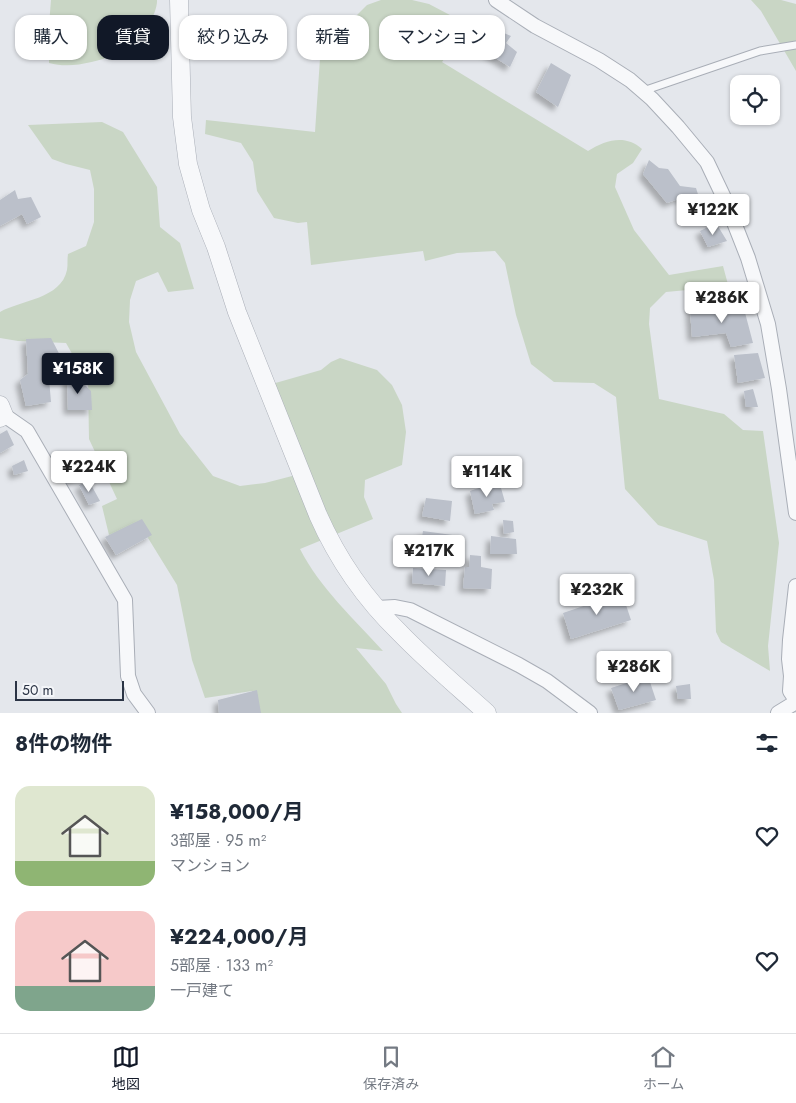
<!DOCTYPE html>
<html lang="ja">
<meta charset="utf-8">
<style>
:root{--surface:#fff;--page:#f2f2f3;--text:#1f2937;--muted:#747a83;--line:#e0e1e3;--accent:#111827}
body{margin:0;font-family:Jost,"Noto Sans JP",sans-serif;background:var(--page);color:var(--text);height:100vh;display:flex;flex-direction:column;font-size:19px;white-space:nowrap}
*{box-sizing:border-box;margin:0}
p{font-size:16px;color:var(--muted)}
.icon{flex:none;width:28px;height:28px;fill:none;stroke:currentColor;stroke-width:2;stroke-linecap:round;stroke-linejoin:round}
.map{position:relative;height:713px;overflow:hidden}
.drawer{display:flex;flex-direction:column;background:var(--surface);flex:1}
.drawer>*{flex:none}
.guide{position:absolute;left:15px;top:15px;width:500px;height:45px;display:flex;gap:10px}
.controls{position:absolute;left:730px;top:75px;display:grid;gap:10px}
.controls a{display:grid;place-items:center;width:50px;height:50px;border-radius:10px;background:var(--surface);box-shadow:0 1px 4px #0004;font-size:25px}
.scale{position:absolute;left:15px;bottom:12px;width:109px;box-sizing:border-box;padding-left:5px;border:2px solid #2b3445;border-top:0;font-size:14px;line-height:18px;white-space:nowrap;color:#2b3445;-webkit-text-stroke:4px #f4f6f9;paint-order:stroke}
.price{position:absolute;translate:-50% -42px;padding:0 11px;border-radius:5px;background:#fff;color:#222;font-size:16px;line-height:32px;filter:drop-shadow(0 1px 2px #0008)}
.price::after{content:'';position:absolute;left:50%;top:30px;width:15px;height:11px;margin-left:-8px;background:inherit;clip-path:polygon(0 0,100% 0,50% 100%)}
.price.current{background:var(--accent);color:#fff}
ul{padding:0;list-style:none}
li{display:flex;align-items:center;gap:15px;height:125px;padding:0 15px}
li span{display:grid;place-items:center;flex:none;width:140px;height:100px;border-radius:15px;color:#555}
li>.icon{margin-inline-start:auto}
span .icon{width:60px;height:60px;fill:#fffc;stroke-width:1}
li b{font-size:21px}
h2{display:flex;justify-content:space-between;align-items:center;height:60px;padding:0 15px;font-size:21px}
.chip{padding:0 18px;border-radius:15px;background:var(--surface);box-shadow:0 1px 4px #0004;font-size:18px;line-height:45px}
.chip.current{background:var(--accent);color:#fff}
.tab-bar{display:flex;justify-content:space-around;align-items:center;height:70px;border-top:1px solid var(--line);background:var(--surface);font-size:14px;color:var(--muted)}
.tab-bar a{display:grid;justify-items:center;gap:2px}
.tab-bar .current{color:var(--accent)}
.map>svg:first-child{display:block}
.green{fill:#c9d6c5}
.building{fill:#bbc0ca;filter:url(#shadow)}
.lines{fill:none;stroke-linecap:round;stroke-linejoin:round}
.service-casing{stroke:#a9aeb7;stroke-width:9}
.minor-casing{stroke:#a9aeb7;stroke-width:16}
.tertiary-casing{stroke:#a9aeb7;stroke-width:19}
.service{stroke:#f7f8fa;stroke-width:7}
.minor{stroke:#f7f8fa;stroke-width:14}
.tertiary{stroke:#f7f8fa;stroke-width:18}
</style>
<div class="map">
<svg width="796" height="713" viewBox="0 0 796 713">
<defs>
<filter id="shadow"><feDropShadow dx="-4.5" dy="4.5" stdDeviation="2.5" flood-color="#0004"/></filter>
</defs>
<rect width="100%" height="100%" fill="#e4e7ec"/>
<path class="green" d="M 51,0 L 157,0 C 158,12 141,43 131,50 C 127,52 120,53 116,55 C 94,62 71,69 49,63 L 49,25 Z
M 381,0 L 412,0 L 429,4 L 469,25 L 442,62 L 588,151 C 606,140 625,134 642,149 L 633,163 L 617,174 L 615,187 L 634,230 L 669,275 L 723,266 L 736,314 L 709,288 L 666,292 L 650,308 L 649,324 L 659,399 L 724,414 L 743,430 L 763,431 L 779,543 L 768,646 L 770,671 L 721,642 L 716,632 L 714,580 L 707,541 L 658,525 L 625,489 L 616,397 L 594,383 L 554,382 L 531,364 L 516,315 L 505,263 L 495,251 L 457,253 L 425,261 L 423,251 L 311,265 L 307,222 L 298,223 L 274,218 L 257,191 L 253,162 L 241,143 L 205,134 L 206,120 L 315,132 L 322,29 L 350,22 L 367,5 Z
M 751,0 L 781,0 L 796,4 L 796,71 L 761,11 Z
M 102,122 L 123,132 L 157,187 L 160,227 L 180,243 L 194,289 L 168,292 L 158,272 L 136,281 L 130,300 L 129,322 L 136,352 L 180,434 L 213,476 L 240,486 L 265,483 L 296,475 L 265,386 L 321,370 L 331,362 L 340,358 L 377,370 L 392,385 L 402,405 L 406,432 L 402,465 L 365,480 L 364,497 L 373,519 L 300,549 C 320,588 354,619 383,651 L 356,648 L 386,684 L 396,704 L 402,713 L 257,713 L 252,691 L 205,698 L 192,660 L 177,585 L 140,525 L 109,535 L 102,506 L 117,499 L 89,439 L 88,382 L 66,343 L 18,341 L 0,338 L 0,312 C 21,300 61,299 67,270 C 68,265 67,259 68,254 L 86,246 L 94,222 L 94,189 L 90,170 L 66,164 L 52,159 L 28,125 Z"/>
<path class="building" d="M 480,23 L 511,36 L 506,43 L 517,52 L 510,67 L 470,42 Z
M 551,63 L 571,75 L 558,107 L 536,92 Z
M 649,160 L 659,168 L 668,169 L 680,186 L 696,188 L 701,204 L 688,208 L 684,197 L 667,203 L 643,174 Z
M 15,190 L 18,199 L 31,197 L 41,217 L 27,224 L 22,214 L 0,226 L 0,200 Z
M 716,223 L 727,241 L 708,247 L 700,231 Z
M 743,305 L 753,343 L 731,347 L 726,333 L 692,337 L 690,310 Z
M 51,338 L 65,365 L 48,367 L 51,402 L 26,406 L 20,380 L 28,374 L 26,339 Z
M 758,353 L 765,378 L 738,383 L 734,355 Z
M 67,376 L 79,379 L 91,391 L 92,410 L 68,410 Z
M 753,389 L 758,407 L 746,407 L 744,391 Z
M 7,430 L 14,445 L 0,453 L 0,434 Z
M 87,454 L 96,470 L 70,480 L 65,464 Z
M 24,460 L 28,471 L 14,475 L 12,466 Z
M 89,481 L 100,501 L 89,505 L 79,485 Z
M 499,481 L 505,502 L 492,504 L 494,510 L 475,514 L 470,491 Z
M 426,498 L 452,501 L 450,521 L 422,516 Z
M 142,519 L 152,535 L 116,555 L 105,537 Z
M 503,520 L 513,521 L 514,532 L 504,534 Z
M 423,531 L 460,536 L 459,548 L 444,548 L 443,554 L 419,551 Z
M 491,536 L 516,539 L 517,554 L 490,554 Z
M 470,555 L 481,556 L 481,567 L 492,569 L 491,589 L 463,588 L 465,567 L 469,567 Z
M 413,568 L 446,570 L 445,586 L 412,583 Z
M 622,593 L 631,620 L 571,639 L 563,613 Z
M 648,676 L 656,700 L 619,710 L 611,688 Z
M 690,684 L 691,699 L 678,699 L 676,686 Z
M 257,690 L 261,713 L 219,713 L 218,700 Z"/>
<g class="lines">
<defs>
<path id="service" d="M 643,91 L 760,51 L 796,45"/>
<path id="minor" d="M 496,0 L 535,26 L 599,60 L 630,80 L 652,99 L 678,127 L 707,162 L 726,202 L 748,258 L 768,324 L 779,389 L 796,513
M 4,415 L 27,431 L 125,600 L 128,676 L 134,694 L 148,713
M 796,586 L 790,640 L 789,659 L 791,676 L 790,691 L 796,700
M 377,608 L 395,607 L 410,610 L 519,665 L 547,681 L 590,713
M 778,713 L 796,702"/>
<path id="tertiary" d="M 179,0 L 182,117 L 188,164 L 201,210 L 216,247 L 237,312 L 318,515 C 337,558 366,600 400,633 C 427,661 458,687 487,713
M 0,405 L 4,415 L 0,418"/>
</defs>
<use href="#service" class="service-casing"/>
<use href="#minor" class="minor-casing"/>
<use href="#tertiary" class="tertiary-casing"/>
<use href="#service" class="service"/>
<use href="#minor" class="minor"/>
<use href="#tertiary" class="tertiary"/>
</g>
</svg>
<div class="controls">
<a><svg class="icon" aria-label="locate" viewBox="0 0 24 24"><circle cx="12" cy="12" r="6"/><path d="M12 2v4M12 18v4M2 12h4M18 12h4"/></svg></a>
</div>
<div class="scale">50 m</div>
<b class="price" style="left:713px;top:236px">¥122K</b>
<b class="price" style="left:722px;top:324px">¥286K</b>
<b class="price current" style="left:78px;top:395px">¥158K</b>
<b class="price" style="left:89px;top:493px">¥224K</b>
<b class="price" style="left:487px;top:498px">¥114K</b>
<b class="price" style="left:429px;top:577px">¥217K</b>
<b class="price" style="left:597px;top:616px">¥232K</b>
<b class="price" style="left:634px;top:693px">¥286K</b>
<div class="guide">
<a class="chip">購入</a>
<a class="chip current">賃貸</a>
<a class="chip">絞り込み</a>
<a class="chip">新着</a>
<a class="chip">マンション</a>
</div>
</div>
<section class="drawer">
<h2>8件の物件<svg class="icon" aria-label="filters" viewBox="0 0 24 24"><path d="M4 7h16M4 17h16"/><circle cx="9" cy="7" r="2"/><circle cx="15" cy="17" r="2"/></svg></h2>
<ul>
<li><span style="background:linear-gradient(#dfe7d0 75%,#8fb573 0)"><svg class="icon" aria-label="home" viewBox="0 0 24 24"><path d="M3 11l9-7 9 7M6 9v11h12V9"/></svg></span><div><b>¥158,000/月</b><p>3部屋 · 95 m²</p><p>マンション</p></div><svg class="icon" aria-label="heart" viewBox="0 0 24 24"><path d="M12 20l-8-8c-3-5 5-10 8-4 3-6 11-1 8 4z"/></svg></li>
<li><span style="background:linear-gradient(#f6c9c9 75%,#7fa58c 0)"><svg class="icon" aria-label="home" viewBox="0 0 24 24"><path d="M3 11l9-7 9 7M6 9v11h12V9"/></svg></span><div><b>¥224,000/月</b><p>5部屋 · 133 m²</p><p>一戸建て</p></div><svg class="icon" aria-label="heart" viewBox="0 0 24 24"><path d="M12 20l-8-8c-3-5 5-10 8-4 3-6 11-1 8 4z"/></svg></li>
</ul>
</section>
<nav class="tab-bar">
<a class="current"><svg class="icon" aria-label="map" viewBox="0 0 24 24"><path d="M3 6l6-2 6 2 6-2v14l-6 2-6-2-6 2zM9 4v14M15 6v14"/></svg>地図</a>
<a><svg class="icon" aria-label="saved" viewBox="0 0 24 24"><path d="M7 4h10v16l-5-4-5 4z"/></svg>保存済み</a>
<a><svg class="icon" aria-label="home" viewBox="0 0 24 24"><path d="M3 11l9-7 9 7M6 9v11h12V9"/></svg>ホーム</a>
</nav>
